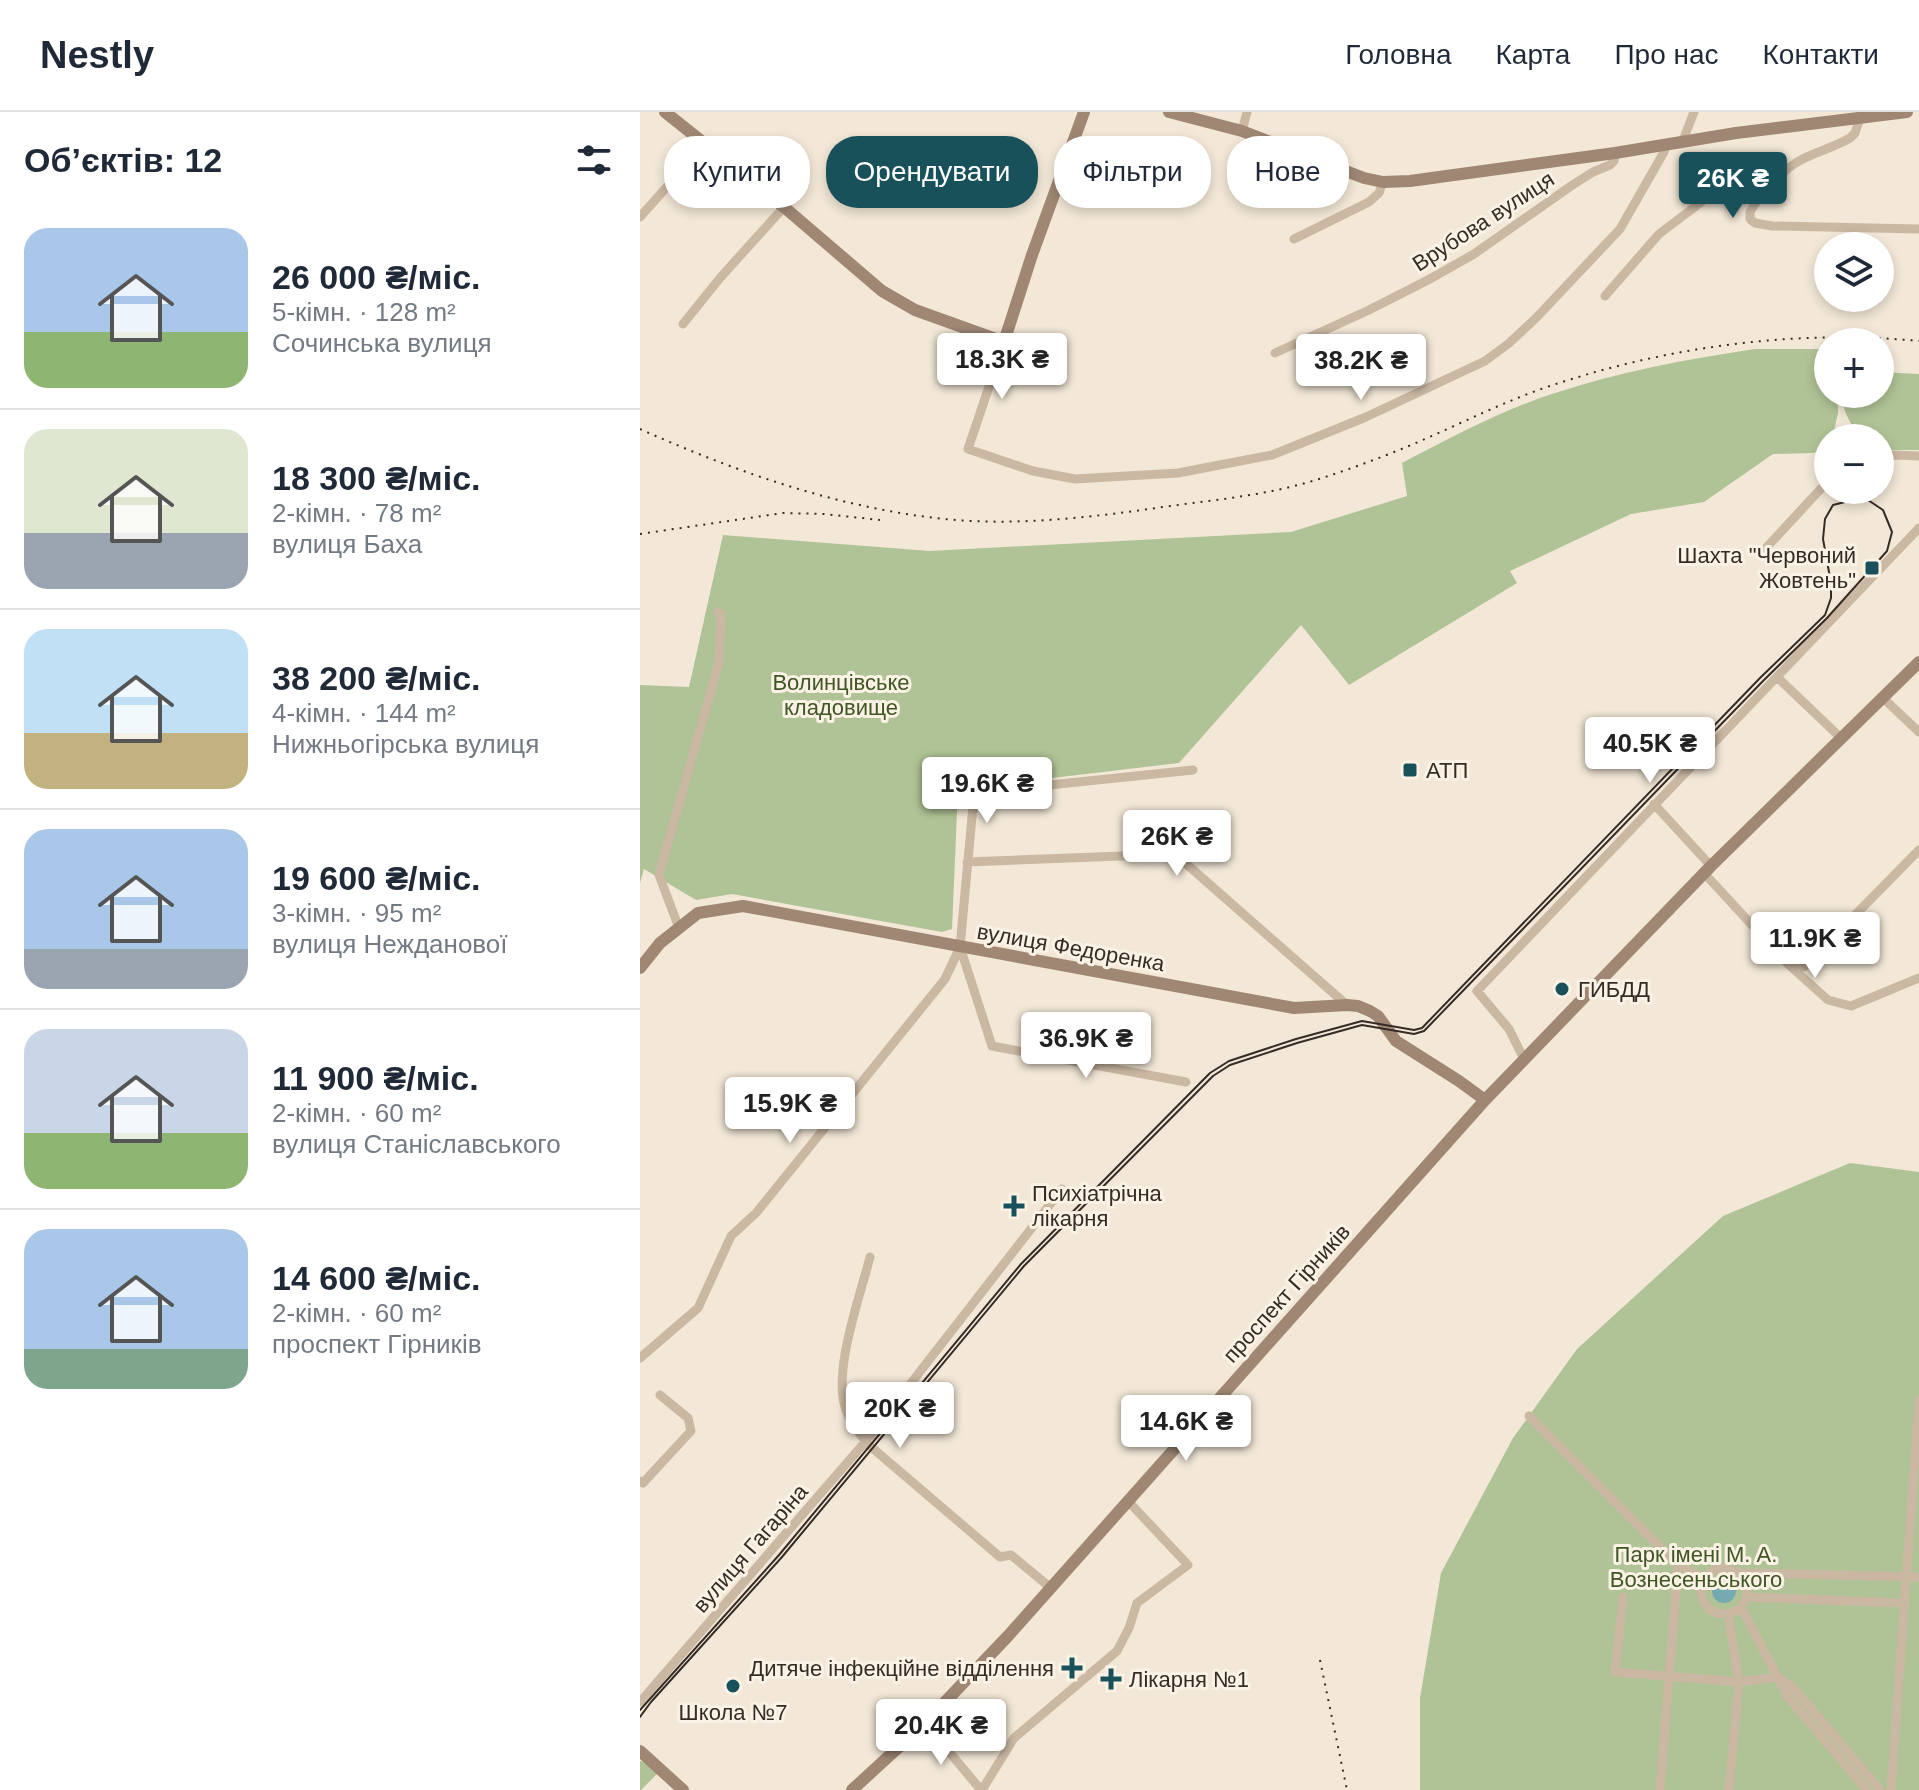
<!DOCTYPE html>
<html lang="uk">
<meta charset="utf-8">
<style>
:root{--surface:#fff;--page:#f2f2f3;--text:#1f2937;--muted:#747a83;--line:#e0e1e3;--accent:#18515a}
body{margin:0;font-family:Helvetica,sans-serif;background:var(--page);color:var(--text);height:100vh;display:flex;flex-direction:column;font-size:30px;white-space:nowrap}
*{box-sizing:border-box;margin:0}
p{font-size:26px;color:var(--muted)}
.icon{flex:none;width:44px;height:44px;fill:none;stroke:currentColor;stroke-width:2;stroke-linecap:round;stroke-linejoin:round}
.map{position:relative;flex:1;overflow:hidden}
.sheet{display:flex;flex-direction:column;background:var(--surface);width:640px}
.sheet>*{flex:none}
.banner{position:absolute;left:24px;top:24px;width:760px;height:72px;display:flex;gap:16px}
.controls{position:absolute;left:1174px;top:120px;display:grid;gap:16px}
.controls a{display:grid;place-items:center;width:80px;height:80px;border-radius:50%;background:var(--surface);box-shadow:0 4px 12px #0003;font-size:40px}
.price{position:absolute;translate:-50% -68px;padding:0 18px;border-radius:8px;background:#fff;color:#222;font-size:26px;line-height:52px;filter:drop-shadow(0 2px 4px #0008)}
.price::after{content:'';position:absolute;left:50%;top:48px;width:24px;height:18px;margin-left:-12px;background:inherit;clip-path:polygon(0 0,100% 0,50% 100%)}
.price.on{background:var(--accent);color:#fff}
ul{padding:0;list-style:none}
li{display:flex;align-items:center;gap:24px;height:200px;padding:0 24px}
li+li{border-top:2px solid var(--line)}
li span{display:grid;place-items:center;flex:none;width:224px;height:160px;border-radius:24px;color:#555}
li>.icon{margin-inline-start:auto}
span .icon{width:96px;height:96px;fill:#fffc;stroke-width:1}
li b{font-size:34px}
h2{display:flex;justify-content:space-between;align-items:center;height:96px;padding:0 24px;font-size:34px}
.pill{padding:0 28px;border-radius:32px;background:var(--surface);box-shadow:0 4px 12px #0003;font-size:28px;line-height:72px}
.pill.on{background:var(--accent);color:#fff}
header{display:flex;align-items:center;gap:48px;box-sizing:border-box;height:112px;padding:0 40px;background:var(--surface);border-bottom:2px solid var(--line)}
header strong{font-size:38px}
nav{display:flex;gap:44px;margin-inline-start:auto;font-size:28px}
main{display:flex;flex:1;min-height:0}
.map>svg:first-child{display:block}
.green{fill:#b0c396}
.water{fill:#74aab2}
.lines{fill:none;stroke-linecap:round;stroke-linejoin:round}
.street{stroke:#cbb8a3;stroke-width:9}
.secondary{stroke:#9f8774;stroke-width:12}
.tram{stroke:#362c25;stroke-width:2}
.rail{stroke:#362c25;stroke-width:2;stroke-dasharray:2 6;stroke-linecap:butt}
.poi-dot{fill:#18515a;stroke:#faf2e4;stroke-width:3}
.labels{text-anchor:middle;stroke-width:6;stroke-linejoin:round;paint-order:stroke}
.street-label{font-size:22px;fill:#362c25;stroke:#faf2e4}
.poi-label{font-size:22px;fill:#362c25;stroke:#faf2e4;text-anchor:start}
.park-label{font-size:22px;fill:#415627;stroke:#faf2e4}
</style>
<header>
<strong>Nestly</strong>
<nav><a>Головна</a><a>Карта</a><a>Про нас</a><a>Контакти</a></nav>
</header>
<main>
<section class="sheet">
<h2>Об’єктів: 12<svg class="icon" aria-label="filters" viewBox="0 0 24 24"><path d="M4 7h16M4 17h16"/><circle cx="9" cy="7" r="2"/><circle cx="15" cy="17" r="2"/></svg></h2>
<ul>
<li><span style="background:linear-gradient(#a9c7e8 65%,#8fb573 0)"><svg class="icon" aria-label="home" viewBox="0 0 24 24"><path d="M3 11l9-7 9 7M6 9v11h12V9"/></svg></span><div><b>26 000 ₴/міс.</b><p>5-кімн. · 128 m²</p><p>Сочинська вулиця</p></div></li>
<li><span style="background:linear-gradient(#dfe7d0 65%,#9aa5b1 0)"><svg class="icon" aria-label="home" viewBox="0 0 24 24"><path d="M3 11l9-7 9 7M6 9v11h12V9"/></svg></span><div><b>18 300 ₴/міс.</b><p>2-кімн. · 78 m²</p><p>вулиця Баха</p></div></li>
<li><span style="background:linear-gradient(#bfe0f5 65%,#c2b280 0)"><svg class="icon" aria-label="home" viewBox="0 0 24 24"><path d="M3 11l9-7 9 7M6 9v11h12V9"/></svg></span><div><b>38 200 ₴/міс.</b><p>4-кімн. · 144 m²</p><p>Нижньогірська вулиця</p></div></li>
<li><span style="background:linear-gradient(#a9c7e8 75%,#9aa5b1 0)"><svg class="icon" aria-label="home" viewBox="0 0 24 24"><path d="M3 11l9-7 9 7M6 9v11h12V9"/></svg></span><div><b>19 600 ₴/міс.</b><p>3-кімн. · 95 m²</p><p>вулиця Нежданової</p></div></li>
<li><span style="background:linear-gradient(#c9d6e8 65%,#8fb573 0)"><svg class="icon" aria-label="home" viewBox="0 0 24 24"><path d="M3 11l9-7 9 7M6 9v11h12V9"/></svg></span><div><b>11 900 ₴/міс.</b><p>2-кімн. · 60 m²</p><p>вулиця Станіславського</p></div></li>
<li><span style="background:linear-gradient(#a9c7e8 75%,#7fa58c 0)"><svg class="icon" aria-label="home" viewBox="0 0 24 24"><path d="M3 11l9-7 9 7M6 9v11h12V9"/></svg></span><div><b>14 600 ₴/міс.</b><p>2-кімн. · 60 m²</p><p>проспект Гірників</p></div></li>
</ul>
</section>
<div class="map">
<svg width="1279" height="1678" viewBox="0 0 1279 1678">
<rect width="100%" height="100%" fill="#f3e8d7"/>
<path class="green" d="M 1115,237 L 1180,237 L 1188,245 L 1188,282 L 1198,282 L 1198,301 L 1194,319 L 1181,338 L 1173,341 L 1133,342 L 1064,390 L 991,402 L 870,459 L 877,471 L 709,573 L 661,513 L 539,651 L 318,677 L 312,817 L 302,820 L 92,782 L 56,788 L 4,757 L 0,771 L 0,573 L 49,575 L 83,423 L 290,439 L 651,420 L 767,384 L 762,351 C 810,326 860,299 912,282 C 978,260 1047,247 1115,237 Z
M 1240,260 L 1279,262 L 1279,338 L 1240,338 L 1240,326 L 1219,326 C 1212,312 1200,297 1203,282 L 1240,282 Z
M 1210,1051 L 1279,1060 L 1279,1678 L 780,1678 L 780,1586 L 801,1461 L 873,1326 L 937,1237 L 1083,1104 Z
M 0,1649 L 6,1650 L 18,1661 L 1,1678 L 0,1678 Z"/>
<path class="water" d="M1072 1479a12 12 0 1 1 24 0a12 12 0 1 1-24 0Z"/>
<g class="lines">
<path class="street" d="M 602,19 L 607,0
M 1042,31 L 1054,0
M 1135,69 C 1159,41 1180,43 1210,26 L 1215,21 L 1220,6
M 0,105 L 64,33
M 654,127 L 729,90 L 739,81 L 743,70
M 965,184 L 1019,122 L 1072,82 L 1108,62 L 1121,61 L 1133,66 L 1135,69 L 1114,93 L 1110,100 L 1110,107 L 1115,111 L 1132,114 L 1279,117
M 43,212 L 80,166 L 144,95
M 364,230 L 328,337 L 393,359 L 435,367 L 538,361 L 632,343 L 726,305 L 845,249 L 868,232 L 896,206 L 980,117 L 1024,40 L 1026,33
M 635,241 L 729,198 L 788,168 L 834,142 L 931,74 L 953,60 L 970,53 L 974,49 L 975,41
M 1240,348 L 1254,343 L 1279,344
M 1126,436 L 1188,369
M 1137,565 L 1201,626
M 1243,586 L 1279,620
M 1014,692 L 1071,754
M 327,750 L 535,742 L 707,893
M 1064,761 L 1149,853 L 1164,855 L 1279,738
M 39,816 L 19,763 L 79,550 L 81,502 L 78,500
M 1149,853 L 1188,888 L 1211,894 L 1279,866
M 884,947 L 869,917 L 837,879 L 1279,416
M 546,970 L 352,934 L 320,835 L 333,694 L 353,679 L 553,658
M 230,1145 C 220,1185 192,1260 206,1298 C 211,1312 220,1323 230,1334 L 360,1445 L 371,1443 L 411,1476
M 0,1246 L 58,1196 L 91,1124 L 116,1101 L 305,867 L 320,835
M 889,1304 L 1038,1453 L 1064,1466
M 0,1369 L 3,1371 L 51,1319 L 48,1306 L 20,1283
M1061 1479a23 23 0 1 1 46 0a23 23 0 1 1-46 0Z
M 1099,1461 L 1279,1465
M 983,1485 L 975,1560 L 1099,1570 L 1137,1565 L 1152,1574 L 1240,1678
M 1106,1485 L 1263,1491
M 1101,1495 L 1148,1585 L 1227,1678
M 1088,1502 L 1099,1570 L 1089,1678
M 0,1590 L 226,1329 L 422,1077
M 285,1611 L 341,1678
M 342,1678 L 374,1626 L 477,1539 L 489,1516 L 497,1491 L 548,1453 L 488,1389
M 1020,1678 L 1038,1453
M 1251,1678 L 1279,1288"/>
<path class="secondary" d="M 25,0 L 144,95 L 242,179 L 275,198 L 364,230 L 392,143 L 444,0
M 529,0 L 602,19 L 724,66 L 743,70 L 770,69 L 975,41 L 1096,21 L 1267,0
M 0,856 L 20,831 L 58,801 L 103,794 L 654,896 L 707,893 L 718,894 L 730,899 L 738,904 L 756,929 L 819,969 L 845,988
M 0,1639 L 43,1678
M 212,1678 L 285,1611 L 368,1524 L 845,988 L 1071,754 L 1279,550"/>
<path class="tram" d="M 0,1598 L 139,1443 L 381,1152 L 570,961 L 589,949 L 656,927 L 722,909 L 774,918 L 782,916 L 1120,566 L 1185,503 L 1191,486 L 1191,471 L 1183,427 L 1185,407 L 1193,393 L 1209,389 L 1228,388 L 1243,398 L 1252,420 L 1247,439 L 1187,506 L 1123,569 L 784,919 L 774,922 L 722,913 L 657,931 L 590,953 L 573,964 L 384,1154 L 142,1445 L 11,1590 L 0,1605"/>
<path class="rail" d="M 0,317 C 96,360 199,396 304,407 C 375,414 446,406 516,396 C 571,388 626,384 679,367 C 704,359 729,350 754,340 C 805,320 854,293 907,275 C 1025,235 1154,217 1279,229
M 0,422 L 143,401 L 184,402 L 240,408
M 680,1548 L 707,1678"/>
</g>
<g class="poi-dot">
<rect x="1224" y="448" width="16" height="16" rx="4"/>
<rect x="762" y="650" width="16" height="16" rx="4"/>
<circle cx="922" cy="877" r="8"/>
<path d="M370 1082h8v8h8v8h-8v8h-8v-8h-8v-8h8z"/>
<path d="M428 1544h8v8h8v8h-8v8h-8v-8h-8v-8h8z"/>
<path d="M467 1555h8v8h8v8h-8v8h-8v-8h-8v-8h8z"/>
<circle cx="93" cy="1574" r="8"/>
</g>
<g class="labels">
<g class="street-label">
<text transform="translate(843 109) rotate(-33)" y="8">Врубова вулиця</text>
<text transform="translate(431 835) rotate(10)" y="8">вулиця Федоренка</text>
<text transform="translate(646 1181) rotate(-48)" y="8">проспект Гірників</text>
<text transform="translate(110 1436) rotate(-49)" y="8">вулиця Гагаріна</text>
</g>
<g class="poi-label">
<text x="1216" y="451" text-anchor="end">Шахта "Червоний<tspan x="1216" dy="25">Жовтень"</tspan></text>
<text x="786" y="666">АТП</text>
<text x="938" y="885">ГИБДД</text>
<text x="392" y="1089">Психіатрічна<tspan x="392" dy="25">лікарня</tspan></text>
<text x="414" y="1564" text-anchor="end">Дитяче інфекційне відділення</text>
<text x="489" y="1575">Лікарня №1</text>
<text x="93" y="1608" text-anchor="middle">Школа №7</text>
</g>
<g class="park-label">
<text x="201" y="578">Волинцівське<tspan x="201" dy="25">кладовище</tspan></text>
<text x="1056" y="1450">Парк імені М. А.<tspan x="1056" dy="25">Вознесеньського</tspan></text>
</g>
</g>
</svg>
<div class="controls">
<a><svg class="icon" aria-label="layers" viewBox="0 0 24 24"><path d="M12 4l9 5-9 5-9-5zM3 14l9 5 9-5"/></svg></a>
<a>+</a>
<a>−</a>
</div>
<b class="price on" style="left:1093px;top:108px">26K ₴</b>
<b class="price" style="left:362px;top:289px">18.3K ₴</b>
<b class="price" style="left:721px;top:290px">38.2K ₴</b>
<b class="price" style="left:1010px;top:673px">40.5K ₴</b>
<b class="price" style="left:347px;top:713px">19.6K ₴</b>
<b class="price" style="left:537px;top:766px">26K ₴</b>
<b class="price" style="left:1175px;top:868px">11.9K ₴</b>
<b class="price" style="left:446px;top:968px">36.9K ₴</b>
<b class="price" style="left:150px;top:1033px">15.9K ₴</b>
<b class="price" style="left:260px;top:1338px">20K ₴</b>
<b class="price" style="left:546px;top:1351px">14.6K ₴</b>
<b class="price" style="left:301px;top:1655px">20.4K ₴</b>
<div class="banner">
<a class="pill">Купити</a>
<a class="pill on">Орендувати</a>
<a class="pill">Фільтри</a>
<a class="pill">Нове</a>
</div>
</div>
</main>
